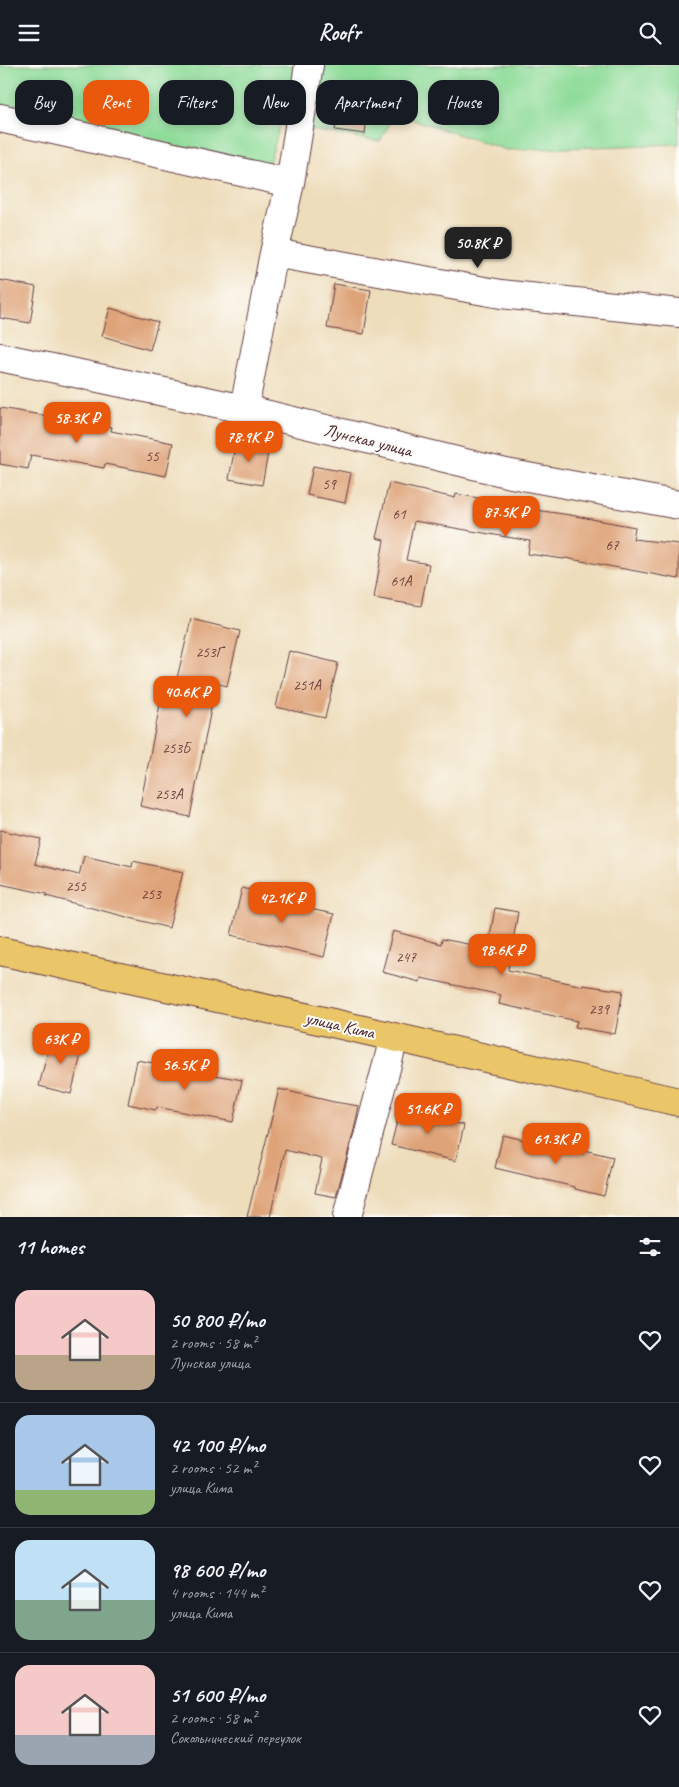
<!DOCTYPE html>
<meta charset="utf-8">
<style>
:root{--surface:#171b24;--page:#242831;--text:#f1f3f6;--muted:#9ea1a6;--line:#363941;--accent:#ea580c}
body{margin:0;font-family:Caveat,sans-serif;background:var(--page);color:var(--text);height:100vh;display:flex;flex-direction:column;font-size:19px;white-space:nowrap}
*{box-sizing:border-box;margin:0}
p{font-size:16px;color:var(--muted)}
.icon{flex:none;width:28px;height:28px;fill:none;stroke:currentColor;stroke-width:2;stroke-linecap:round;stroke-linejoin:round}
.map{position:relative;height:1152px;overflow:hidden}
.side{display:flex;flex-direction:column;background:var(--surface);flex:1}
.side>*{flex:none}
.banner{position:absolute;left:15px;top:15px;width:650px;height:45px;display:flex;gap:10px}
.price{position:absolute;translate:-50% -42px;padding:0 11px;border-radius:10px;background:var(--accent);color:#fff;font-size:16px;line-height:32px;filter:drop-shadow(0 1px 2px #0008)}
.price::after{content:'';position:absolute;left:50%;top:30px;width:15px;height:11px;margin-left:-8px;background:inherit;clip-path:polygon(0 0,100% 0,50% 100%)}
.price.current{background:#222;color:#fff}
ul{padding:0;list-style:none}
li{display:flex;align-items:center;gap:15px;height:125px;padding:0 15px}
li+li{border-top:1px solid var(--line)}
li span{display:grid;place-items:center;flex:none;width:140px;height:100px;border-radius:15px;color:#555}
li>.icon{margin-inline-start:auto}
span .icon{width:60px;height:60px;fill:#fffc;stroke-width:1}
li b{font-size:21px}
h2{display:flex;justify-content:space-between;align-items:center;height:60px;padding:0 15px;font-size:21px}
.tag{padding:0 18px;border-radius:15px;background:var(--surface);box-shadow:0 2px 8px #0003;font-size:18px;line-height:45px}
.tag.current{background:var(--accent);color:#fff}
header{display:flex;justify-content:space-between;align-items:center;height:65px;padding:0 15px;background:var(--surface);font-size:22px;font-weight:600}
.map>svg:first-child{display:block}
.green{fill:#8fdc9a;stroke:#6c7e62}
.building{fill:#dea378}
.lines{fill:none;stroke-linecap:round;stroke-linejoin:round}
.minor-casing{stroke:#633c41;stroke-width:30}
.primary-casing{stroke:#633c41;stroke-width:30}
.minor{stroke:#fff;stroke-width:28}
.primary{stroke:#ebc669;stroke-width:28}
.labels{text-anchor:middle;stroke-width:4;stroke-linejoin:round;paint-order:stroke}
.number-label{font-size:15px;fill:#6f403e}
.street-label{font-size:18px;fill:#4a1f2b;stroke:#fdfcf7}
</style>
<header><svg class="icon" aria-label="menu" viewBox="0 0 24 24"><path d="M4 6h16M4 12h16M4 18h16"/></svg>Roofr<svg class="icon" aria-label="search" viewBox="0 0 24 24"><circle cx="10" cy="10" r="6"/><path d="M15 15l6 6"/></svg></header>
<div class="map">
<svg width="679" height="1152" viewBox="0 0 679 1152">
<rect width="100%" height="100%" fill="#fdfcf7"/>
<filter id="ink" filterUnits="userSpaceOnUse"><feTurbulence type="fractalNoise" baseFrequency=".02" numOctaves="2"/><feDisplacementMap in="SourceGraphic" scale="10" xChannelSelector="R" yChannelSelector="G"/><feConvolveMatrix kernelMatrix="1 2 1 2 8 2 1 2 1" color-interpolation-filters="sRGB"/></filter>
<filter id="wash" filterUnits="userSpaceOnUse"><feTurbulence type="fractalNoise" baseFrequency=".0096" numOctaves="4" result="noise"/><feDisplacementMap in="SourceGraphic" scale="20" xChannelSelector="R" yChannelSelector="G"/><feGaussianBlur stdDeviation="1.12" result="paint"/><feColorMatrix in="noise" values="0 0 0 0 0 0 0 0 0 0 0 0 0 0 0 0 0 1.4 0 .05"/><feComposite in="paint" operator="in"/></filter>
<g filter="url(#wash)">
<rect width="100%" height="100%" fill="#edb"/>
<path class="green" d="M 0,0 L 679,0 L 679,79 L 507,85 L 395,49 L 380,76 L 280,60 L 263,118 L 0,58 Z"/>
<g id="blocks">
<path class="building" d="M 339,38 L 368,41 L 365,69 L 335,65 Z
M 0,215 L 36,222 L 30,258 L 0,253 Z
M 334,219 L 371,225 L 364,269 L 327,263 Z
M 110,243 L 158,257 L 150,285 L 102,271 Z
M 0,343 L 112,362 L 111,366 L 173,378 L 166,411 L 105,399 L 104,403 L 31,390 L 28,404 L 0,399 Z
M 236,376 L 269,383 L 262,420 L 229,414 Z
M 313,401 L 351,408 L 345,438 L 307,430 Z
M 389,418 L 455,433 L 456,429 L 501,437 L 501,440 L 570,450 L 635,462 L 633,474 L 679,479 L 679,514 L 565,493 L 564,494 L 528,489 L 530,476 L 414,456 L 406,495 L 429,499 L 421,541 L 374,533 L 384,475 L 376,473 Z
M 191,554 L 240,566 L 227,621 L 216,618 L 190,752 L 140,741 L 164,619 L 175,622 Z
M 289,586 L 338,598 L 325,653 L 276,642 Z
M 0,765 L 41,774 L 35,799 L 79,810 L 84,791 L 132,802 L 133,796 L 183,807 L 169,863 L 46,831 L 47,829 L 0,819 Z
M 242,823 L 272,830 L 270,836 L 334,849 L 324,892 L 231,870 Z
M 495,843 L 518,847 L 508,905 L 583,921 L 583,920 L 623,926 L 615,969 L 575,962 L 577,956 L 499,939 L 501,930 L 421,913 L 420,917 L 382,907 L 393,866 L 441,879 L 442,874 L 488,883 Z
M 52,970 L 84,978 L 71,1029 L 39,1021 Z
M 137,995 L 242,1015 L 233,1057 L 157,1042 L 156,1045 L 128,1039 Z
M 279,1024 L 334,1037 L 359,1041 L 354,1065 L 336,1132 L 315,1128 L 322,1094 L 285,1085 L 270,1152 L 247,1152 Z
M 400,1044 L 464,1060 L 456,1096 L 391,1080 Z
M 503,1070 L 583,1089 L 584,1085 L 613,1092 L 604,1131 L 575,1124 L 575,1122 L 495,1103 Z"/>
</g>
</g>
<g filter="url(#ink)">
<use href="#blocks" fill-opacity="0" stroke="#633c41" stroke-width="1"/>
<g class="lines">
<defs>
<path id="minor" d="M 0,53 L 290,118
M 274,188 L 501,229 L 679,248
M 0,292 L 244,344 L 506,408 L 679,440
M 244,344 L 274,188 L 290,118 L 309,0
M 347,1152 L 394,973"/>
<path id="primary" d="M 0,886 L 337,959 L 679,1037"/>
</defs>
<use href="#minor" class="minor-casing"/>
<use href="#primary" class="primary-casing"/>
<use href="#minor" class="minor"/>
<use href="#primary" class="primary"/>
</g>
</g>
<g class="labels">
<g class="number-label">
<text x="152" y="396">55</text>
<text x="329" y="424">59</text>
<text x="399" y="454">61</text>
<text x="612" y="485">67</text>
<text x="401" y="521">61А</text>
<text x="209" y="592">253Г</text>
<text x="307" y="625">251А</text>
<text x="176" y="688">253Б</text>
<text x="169" y="734">253А</text>
<text x="76" y="826">255</text>
<text x="151" y="834">253</text>
<text x="406" y="897">247</text>
<text x="599" y="949">239</text>
</g>
<g class="street-label">
<text transform="translate(368 375) rotate(14)" y="6">Лунская улица</text>
<text transform="translate(340 960) rotate(13)" y="6">улица Кима</text>
</g>
</g>
</svg>
<b class="price current" style="left:478px;top:204px">50.8K ₽</b>
<b class="price" style="left:77px;top:379px">58.3K ₽</b>
<b class="price" style="left:249px;top:398px">78.9K ₽</b>
<b class="price" style="left:506px;top:473px">87.5K ₽</b>
<b class="price" style="left:187px;top:653px">40.6K ₽</b>
<b class="price" style="left:282px;top:859px">42.1K ₽</b>
<b class="price" style="left:502px;top:911px">98.6K ₽</b>
<b class="price" style="left:61px;top:1000px">63K ₽</b>
<b class="price" style="left:185px;top:1026px">56.5K ₽</b>
<b class="price" style="left:428px;top:1070px">51.6K ₽</b>
<b class="price" style="left:556px;top:1100px">61.3K ₽</b>
<div class="banner">
<a class="tag">Buy</a>
<a class="tag current">Rent</a>
<a class="tag">Filters</a>
<a class="tag">New</a>
<a class="tag">Apartment</a>
<a class="tag">House</a>
</div>
</div>
<section class="side">
<h2>11 homes<svg class="icon" aria-label="filters" viewBox="0 0 24 24"><path d="M4 7h16M4 17h16"/><circle cx="9" cy="7" r="2"/><circle cx="15" cy="17" r="2"/></svg></h2>
<ul>
<li><span style="background:linear-gradient(#f6c9c9 65%,#b9a48a 0)"><svg class="icon" aria-label="home" viewBox="0 0 24 24"><path d="M3 11l9-7 9 7M6 9v11h12V9"/></svg></span><div><b>50 800 ₽/mo</b><p>2 rooms · 58 m²</p><p>Лунская улица</p></div><svg class="icon" aria-label="heart" viewBox="0 0 24 24"><path d="M12 20l-8-8c-3-5 5-10 8-4 3-6 11-1 8 4z"/></svg></li>
<li><span style="background:linear-gradient(#a9c7e8 75%,#8fb573 0)"><svg class="icon" aria-label="home" viewBox="0 0 24 24"><path d="M3 11l9-7 9 7M6 9v11h12V9"/></svg></span><div><b>42 100 ₽/mo</b><p>2 rooms · 52 m²</p><p>улица Кима</p></div><svg class="icon" aria-label="heart" viewBox="0 0 24 24"><path d="M12 20l-8-8c-3-5 5-10 8-4 3-6 11-1 8 4z"/></svg></li>
<li><span style="background:linear-gradient(#bfe0f5 60%,#7fa58c 0)"><svg class="icon" aria-label="home" viewBox="0 0 24 24"><path d="M3 11l9-7 9 7M6 9v11h12V9"/></svg></span><div><b>98 600 ₽/mo</b><p>4 rooms · 144 m²</p><p>улица Кима</p></div><svg class="icon" aria-label="heart" viewBox="0 0 24 24"><path d="M12 20l-8-8c-3-5 5-10 8-4 3-6 11-1 8 4z"/></svg></li>
<li><span style="background:linear-gradient(#f6c9c9 70%,#9aa5b1 0)"><svg class="icon" aria-label="home" viewBox="0 0 24 24"><path d="M3 11l9-7 9 7M6 9v11h12V9"/></svg></span><div><b>51 600 ₽/mo</b><p>2 rooms · 58 m²</p><p>Сокольнический переулок</p></div><svg class="icon" aria-label="heart" viewBox="0 0 24 24"><path d="M12 20l-8-8c-3-5 5-10 8-4 3-6 11-1 8 4z"/></svg></li>
</ul>
</section>
